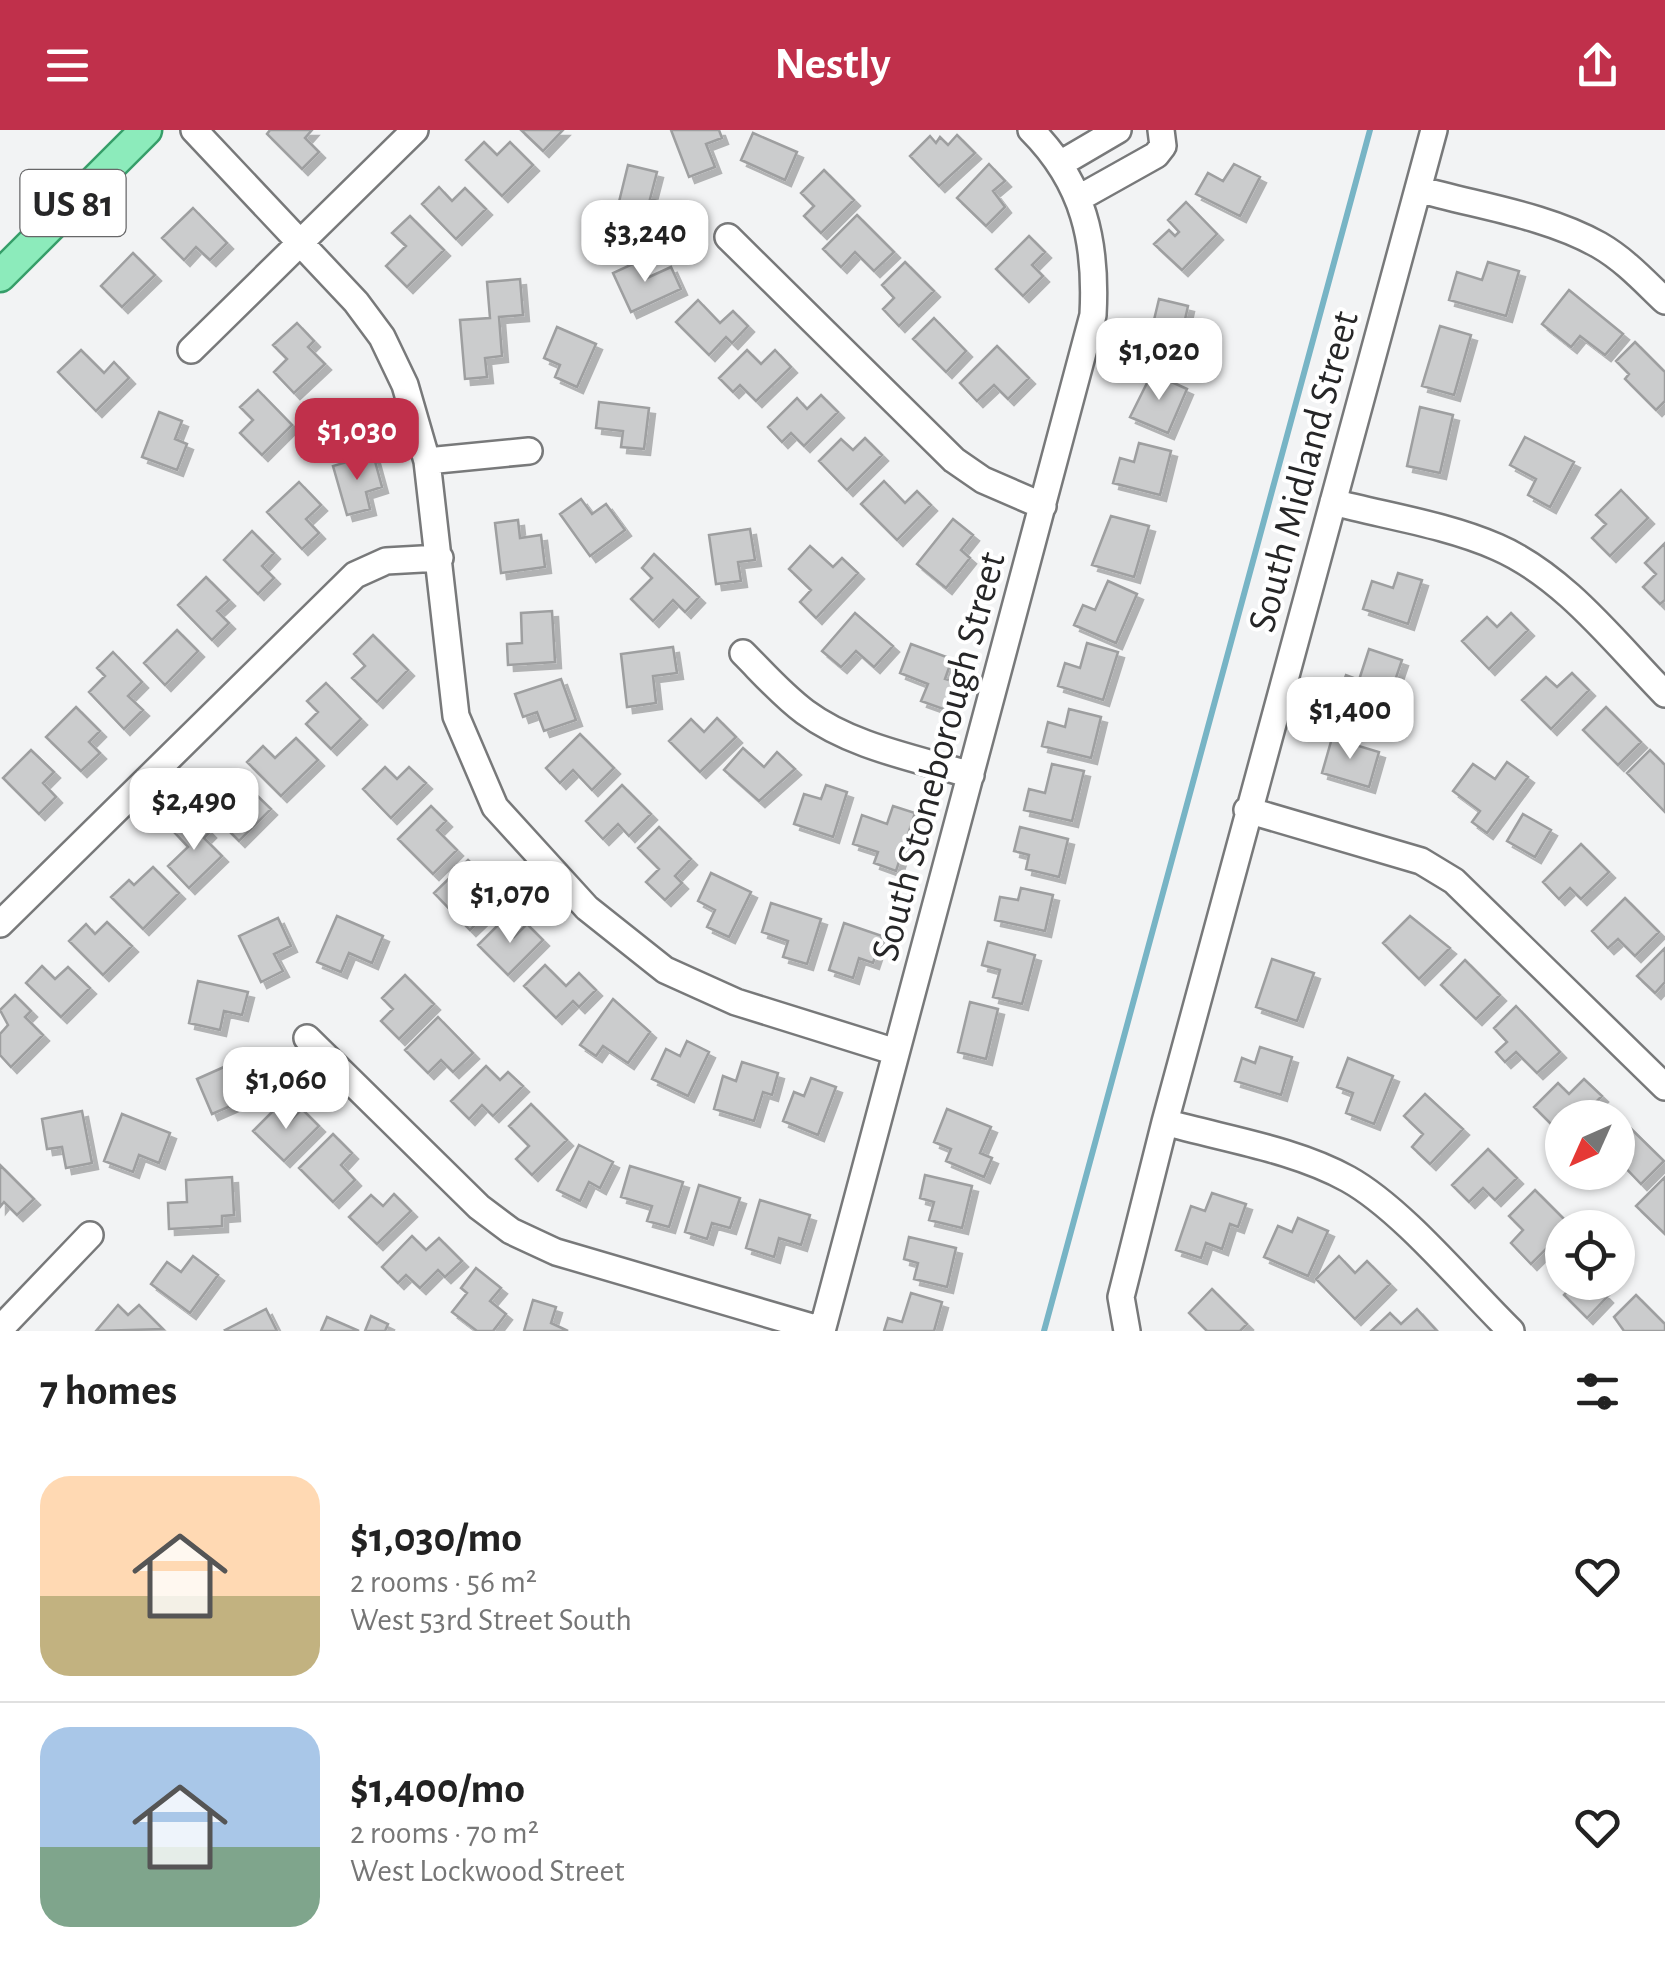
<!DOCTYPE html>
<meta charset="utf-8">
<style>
:root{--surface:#fff;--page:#f6f6f6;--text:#222;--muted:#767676;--line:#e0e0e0;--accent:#c0304b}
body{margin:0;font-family:"Alegreya Sans",sans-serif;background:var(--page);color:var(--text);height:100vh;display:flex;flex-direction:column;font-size:38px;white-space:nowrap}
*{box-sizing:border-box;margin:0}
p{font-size:32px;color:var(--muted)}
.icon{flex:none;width:55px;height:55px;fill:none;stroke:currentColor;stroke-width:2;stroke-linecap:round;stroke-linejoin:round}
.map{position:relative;height:1201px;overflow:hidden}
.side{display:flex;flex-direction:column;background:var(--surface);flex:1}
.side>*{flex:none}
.needle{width:65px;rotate:225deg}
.controls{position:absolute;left:1545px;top:970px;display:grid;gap:20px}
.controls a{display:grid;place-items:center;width:90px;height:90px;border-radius:50%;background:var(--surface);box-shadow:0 2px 8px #0004;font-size:50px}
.price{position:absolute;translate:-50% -85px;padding:0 22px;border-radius:20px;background:#fff;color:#222;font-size:32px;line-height:65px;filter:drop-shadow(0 2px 5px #0008)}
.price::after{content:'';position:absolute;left:50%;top:60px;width:30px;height:22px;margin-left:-15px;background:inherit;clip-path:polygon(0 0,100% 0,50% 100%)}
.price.on{background:var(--accent);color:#fff}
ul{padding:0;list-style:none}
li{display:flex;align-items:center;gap:30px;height:250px;padding:0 40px}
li+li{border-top:2px solid var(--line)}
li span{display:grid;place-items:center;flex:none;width:280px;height:200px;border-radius:30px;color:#555}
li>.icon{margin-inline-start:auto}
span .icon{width:120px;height:120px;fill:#fffc;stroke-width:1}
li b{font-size:42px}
h2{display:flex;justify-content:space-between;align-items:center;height:120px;padding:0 40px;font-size:42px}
header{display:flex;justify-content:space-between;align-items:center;height:130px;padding:0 40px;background:var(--accent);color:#fff;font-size:45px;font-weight:700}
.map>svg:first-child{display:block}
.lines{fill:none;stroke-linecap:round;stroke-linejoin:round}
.stream{stroke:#77b4c5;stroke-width:6}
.building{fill:#cbcccd;stroke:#9e9fa0;stroke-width:2.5;filter:url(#shadow)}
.minor-casing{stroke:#78797a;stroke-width:30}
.major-casing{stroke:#369e69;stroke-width:35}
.minor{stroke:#fff;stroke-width:25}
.major{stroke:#8cebbb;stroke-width:30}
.labels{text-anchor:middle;stroke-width:8;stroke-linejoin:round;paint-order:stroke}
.shield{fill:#fff;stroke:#676768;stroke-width:2.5}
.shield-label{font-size:38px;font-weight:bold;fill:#262627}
.street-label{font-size:40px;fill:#262627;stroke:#fff}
</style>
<header><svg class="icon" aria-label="menu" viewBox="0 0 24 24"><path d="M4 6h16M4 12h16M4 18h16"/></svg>Nestly<svg class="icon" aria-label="share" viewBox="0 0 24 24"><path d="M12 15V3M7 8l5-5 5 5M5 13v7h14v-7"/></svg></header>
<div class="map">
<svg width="1665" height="1201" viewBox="0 0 1665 1201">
<defs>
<filter id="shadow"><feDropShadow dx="6" dy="6" stdDeviation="0" flood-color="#0004"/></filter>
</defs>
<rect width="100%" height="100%" fill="#f2f3f4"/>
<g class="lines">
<path class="stream" d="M 1044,1201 L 1370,0"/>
</g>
<path class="building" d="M 270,0 L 312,0 L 305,8 L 319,22 L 302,39 L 267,4 Z
M 521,0 L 563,0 L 543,21 Z
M 671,0 L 719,0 L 722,8 L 706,14 L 715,37 L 689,47 Z
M 753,3 L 797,22 L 785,50 L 741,30 Z
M 957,5 L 975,23 L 939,56 L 910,26 L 930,6 L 936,13 L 940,7 L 948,15 Z
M 484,12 L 497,25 L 510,12 L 533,35 L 502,66 L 466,30 Z
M 989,34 L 1005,51 L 993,61 L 1005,77 L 986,96 L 957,68 Z
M 1234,34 L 1260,47 L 1240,86 L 1196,64 L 1208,43 L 1223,51 Z
M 628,35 L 657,42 L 650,69 L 669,74 L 664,98 L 642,93 L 643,86 L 617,80 Z
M 824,40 L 854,70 L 821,103 L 804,86 L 814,76 L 801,63 Z
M 439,57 L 452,71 L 465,58 L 486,79 L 456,109 L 422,74 Z
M 1186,72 L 1217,104 L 1182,140 L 1154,114 L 1169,100 L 1175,106 L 1179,102 L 1168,90 Z
M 193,78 L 227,113 L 210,130 L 196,117 L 184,130 L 162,108 Z
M 857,85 L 894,122 L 874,141 L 855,122 L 841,137 L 823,119 Z
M 410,86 L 444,120 L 407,157 L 386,136 L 406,116 L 392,103 Z
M 1029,106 L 1045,122 L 1032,135 L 1043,146 L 1023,166 L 996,139 Z
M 133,123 L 155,145 L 122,177 L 101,156 Z
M 639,131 L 647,148 L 671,137 L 681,159 L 631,182 L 613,143 Z
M 905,132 L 934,161 L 899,196 L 883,179 L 894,168 L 882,155 Z
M 1488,132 L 1519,141 L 1506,186 L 1449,170 L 1457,142 L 1482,150 Z
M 520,149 L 523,185 L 499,187 L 502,226 L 485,228 L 487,247 L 465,249 L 460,190 L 490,188 L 487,152 Z
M 1569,160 L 1623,204 L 1605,225 L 1580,206 L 1571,217 L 1542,194 Z
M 1159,169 L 1188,176 L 1178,221 L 1148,215 Z
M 698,170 L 720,193 L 733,181 L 748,196 L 732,213 L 726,207 L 709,225 L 676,192 Z
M 934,188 L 966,221 L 946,242 L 913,209 Z
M 297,193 L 314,211 L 308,217 L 325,234 L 294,263 L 274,242 L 287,229 L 273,215 Z
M 1440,196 L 1471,205 L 1454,265 L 1422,256 Z
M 557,197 L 596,214 L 577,257 L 555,247 L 560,235 L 544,228 Z
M 1635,212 L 1665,242 L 1665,271 L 1656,280 L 1625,249 L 1629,244 L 1616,231 Z
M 997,216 L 1029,248 L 1008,269 L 994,255 L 977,271 L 960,253 Z
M 81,220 L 104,243 L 114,232 L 129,248 L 96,281 L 58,242 Z
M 747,220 L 761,234 L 775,220 L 791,237 L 756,271 L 740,255 L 733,262 L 719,248 Z
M 1152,243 L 1187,259 L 1168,303 L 1130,287 Z
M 258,260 L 292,295 L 262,325 L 240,303 L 253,290 L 240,277 Z
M 821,265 L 838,282 L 804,316 L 791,303 L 782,312 L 768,297 L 797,268 L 807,279 Z
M 599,272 L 649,278 L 644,319 L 621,317 L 623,301 L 596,298 Z
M 1420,277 L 1453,285 L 1440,343 L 1407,336 Z
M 159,282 L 182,291 L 175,309 L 187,314 L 177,340 L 142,327 Z
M 1525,307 L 1574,332 L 1550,377 L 1528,365 L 1536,349 L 1510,335 Z
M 865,308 L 882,325 L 847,360 L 819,331 L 841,309 L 853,320 Z
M 1139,313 L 1171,321 L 1160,365 L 1113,353 L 1120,328 L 1134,332 Z
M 373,324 L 382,357 L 366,362 L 370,379 L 347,385 L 333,336 Z
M 884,351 L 905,373 L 917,361 L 931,375 L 897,410 L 861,374 Z
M 299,352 L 321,375 L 306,389 L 319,403 L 302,419 L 267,382 Z
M 1621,360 L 1648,388 L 1610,426 L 1592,408 L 1606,394 L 1596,385 Z
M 581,369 L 592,384 L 606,374 L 625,400 L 590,426 L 560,384 Z
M 1111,386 L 1149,396 L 1134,447 L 1092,435 Z
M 953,389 L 973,405 L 961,420 L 970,428 L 946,458 L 917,434 Z
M 518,390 L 520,408 L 541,405 L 545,437 L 501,443 L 495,393 Z
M 750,399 L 755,430 L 738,432 L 741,451 L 716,454 L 709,405 Z
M 252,401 L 274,423 L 262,436 L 274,448 L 258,464 L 224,430 Z
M 1665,413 L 1665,470 L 1660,474 L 1643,457 L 1656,444 L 1645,433 Z
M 810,416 L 833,437 L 842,428 L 858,443 L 816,488 L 800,472 L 811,460 L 789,439 Z
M 654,424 L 699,467 L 685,482 L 673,470 L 653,491 L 631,469 L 652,448 L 642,438 Z
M 1398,443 L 1422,450 L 1408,494 L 1363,479 L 1372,451 L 1393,458 Z
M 206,447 L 229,470 L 217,481 L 229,493 L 212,510 L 178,475 Z
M 1108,451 L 1137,464 L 1116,513 L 1074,495 L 1083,475 L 1095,480 Z
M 552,481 L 555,532 L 508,535 L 507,514 L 522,513 L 521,483 Z
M 855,483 L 893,516 L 874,537 L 856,521 L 841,537 L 822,521 Z
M 1511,483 L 1528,500 L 1489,539 L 1462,511 L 1487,487 L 1497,497 Z
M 177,500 L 198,521 L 165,555 L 144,533 Z
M 373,505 L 408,540 L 377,572 L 352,548 L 365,536 L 354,524 Z
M 1087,513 L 1118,522 L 1103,570 L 1058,556 L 1065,533 L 1080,538 Z
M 911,514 L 952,529 L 945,549 L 956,552 L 946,580 L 921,571 L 928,554 L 900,543 Z
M 673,517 L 677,543 L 653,546 L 656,573 L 627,577 L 621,524 Z
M 1369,519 L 1402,530 L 1384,583 L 1338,567 L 1346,545 L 1359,550 Z
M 113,522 L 142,552 L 128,566 L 143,580 L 124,599 L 89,562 L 105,546 L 97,538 Z
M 1572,543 L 1589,560 L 1551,599 L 1522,570 L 1546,547 L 1557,557 Z
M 561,549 L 576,590 L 544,601 L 537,582 L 523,587 L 515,564 Z
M 326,553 L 361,589 L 331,619 L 306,594 L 318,582 L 307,571 Z
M 76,577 L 100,601 L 89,612 L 100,623 L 81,641 L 46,607 Z
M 1606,577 L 1641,612 L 1618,635 L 1583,600 Z
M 1069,579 L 1101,587 L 1091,628 L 1042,616 L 1048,592 L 1065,597 Z
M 717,588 L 736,607 L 700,642 L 669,611 L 691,589 L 704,602 Z
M 580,604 L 614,638 L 592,660 L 573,640 L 560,653 L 546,638 Z
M 296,608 L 318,630 L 281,666 L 247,632 L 263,616 L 275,628 Z
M 1332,608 L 1379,622 L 1369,657 L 1322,643 Z
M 743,618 L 764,637 L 777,622 L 795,639 L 759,671 L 724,640 Z
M 31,620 L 54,642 L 43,653 L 56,667 L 39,684 L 3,648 Z
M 1650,620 L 1665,635 L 1665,682 L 1627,643 Z
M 1507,632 L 1528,647 L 1487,703 L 1472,692 L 1480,681 L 1453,661 L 1473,634 L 1495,649 Z
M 1052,634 L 1084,641 L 1072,691 L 1024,680 L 1029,659 L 1045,663 Z
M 385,637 L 397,649 L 409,637 L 426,653 L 391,688 L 363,659 Z
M 235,644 L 271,679 L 239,711 L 215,687 L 228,674 L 216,662 Z
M 622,655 L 651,684 L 629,706 L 618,694 L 603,709 L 586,691 Z
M 826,655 L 847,662 L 833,707 L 794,694 L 804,664 L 821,669 Z
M 431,676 L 446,691 L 437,700 L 457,720 L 433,744 L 398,709 Z
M 893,676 L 915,683 L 896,741 L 874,733 L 878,722 L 853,714 L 862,685 L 887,694 Z
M 1523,684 L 1551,700 L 1535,727 L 1507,711 Z
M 194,686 L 210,702 L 204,708 L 222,726 L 189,758 L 168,736 L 188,717 L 175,703 Z
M 659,697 L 691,729 L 675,746 L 682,753 L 665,770 L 646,752 L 659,739 L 638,718 Z
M 1020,697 L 1068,709 L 1059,747 L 1026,739 L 1029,725 L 1014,721 Z
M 1581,714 L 1609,742 L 1581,769 L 1570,758 L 1559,769 L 1543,752 Z
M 468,730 L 483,745 L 470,758 L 492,779 L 470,800 L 434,763 Z
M 153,737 L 179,763 L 143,799 L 111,767 L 129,750 L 134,755 Z
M 711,743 L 751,762 L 729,807 L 707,797 L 715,780 L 698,771 Z
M 1021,758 L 1053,765 L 1045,801 L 995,790 L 1000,767 L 1018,770 Z
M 1625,768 L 1659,802 L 1635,826 L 1618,809 L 1608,818 L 1592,801 Z
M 771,773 L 821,789 L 807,834 L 783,827 L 788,811 L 762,802 Z
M 337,786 L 383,806 L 372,833 L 349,823 L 341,842 L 317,832 Z
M 1410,786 L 1450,818 L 1419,849 L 1383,813 Z
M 278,788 L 291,816 L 274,824 L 283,841 L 261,852 L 239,806 Z
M 107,792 L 132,816 L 103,845 L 69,811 L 86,794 L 95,804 Z
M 500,793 L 514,807 L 527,794 L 543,810 L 508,845 L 478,815 Z
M 844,793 L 882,806 L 873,833 L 859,828 L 853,848 L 829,840 Z
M 988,812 L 1035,825 L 1022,874 L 993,867 L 1000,840 L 982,835 Z
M 1665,818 L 1665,852 L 1655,863 L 1637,846 Z
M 1272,829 L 1314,843 L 1297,891 L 1256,877 Z
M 1465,830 L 1500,865 L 1476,889 L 1441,855 Z
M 545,835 L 566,856 L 579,843 L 596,860 L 579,877 L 573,871 L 556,888 L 524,856 Z
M 42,836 L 55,849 L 68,837 L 90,858 L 61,887 L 26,853 Z
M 405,845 L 434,874 L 399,909 L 381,891 L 393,879 L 382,868 Z
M 198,851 L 248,862 L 242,885 L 224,881 L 220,900 L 189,893 Z
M 15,865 L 31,881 L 25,887 L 43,905 L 11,937 L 0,925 L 0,904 L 8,895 L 0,880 Z
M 613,869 L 650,902 L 628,933 L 603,916 L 596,926 L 580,915 Z
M 970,872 L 998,879 L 986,929 L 958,922 Z
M 1516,876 L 1560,922 L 1537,943 L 1516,922 L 1505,932 L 1496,922 L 1507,912 L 1494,898 Z
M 438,887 L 473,923 L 453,942 L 441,930 L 428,943 L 405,920 Z
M 687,911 L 709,922 L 688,966 L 652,949 L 666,919 L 680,926 Z
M 1260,917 L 1292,927 L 1281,965 L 1235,951 L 1242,928 L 1255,933 Z
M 1348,928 L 1393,946 L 1374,994 L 1346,983 L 1353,963 L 1337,957 Z
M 742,932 L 778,943 L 772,965 L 763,962 L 754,991 L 714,979 L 723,946 L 736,951 Z
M 486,936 L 500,950 L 508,942 L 523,956 L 493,986 L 482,975 L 469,989 L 451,971 Z
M 224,937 L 230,950 L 246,943 L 256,965 L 212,984 L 197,949 Z
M 811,948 L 836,957 L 818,1005 L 783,991 L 794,962 L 804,966 Z
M 1584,949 L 1602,966 L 1580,988 L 1562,988 L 1562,1005 L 1534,977 L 1558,953 L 1569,964 Z
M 1425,964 L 1463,999 L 1430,1034 L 1412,1017 L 1423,1004 L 1404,986 Z
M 531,974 L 567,1010 L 532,1045 L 516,1029 L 529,1016 L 509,996 Z
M 275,979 L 289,992 L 302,979 L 319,996 L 284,1031 L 253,1001 Z
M 947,979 L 991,997 L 980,1023 L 992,1028 L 984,1047 L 946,1031 L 951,1019 L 934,1012 Z
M 82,981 L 92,1033 L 66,1038 L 62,1017 L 47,1019 L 42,989 Z
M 122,984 L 170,1003 L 159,1033 L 139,1025 L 133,1042 L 104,1031 Z
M 1618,986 L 1664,1031 L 1641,1054 L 1618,1030 Z
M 333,1004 L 352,1023 L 341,1035 L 355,1050 L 333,1072 L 299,1038 Z
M 579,1015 L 613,1032 L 600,1058 L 589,1052 L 580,1071 L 557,1060 Z
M 1488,1019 L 1517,1048 L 1495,1070 L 1483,1058 L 1469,1072 L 1452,1055 Z
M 0,1035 L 34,1069 L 17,1085 L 4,1072 L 0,1077 Z
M 630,1036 L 683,1052 L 669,1097 L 647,1091 L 652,1076 L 621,1067 Z
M 925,1045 L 972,1056 L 962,1098 L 929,1090 L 934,1072 L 920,1068 Z
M 232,1047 L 234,1085 L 222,1086 L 222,1096 L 169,1099 L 168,1073 L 187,1072 L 186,1050 Z
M 1665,1047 L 1665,1104 L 1636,1076 Z
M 699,1055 L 740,1068 L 730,1098 L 712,1093 L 707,1109 L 685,1102 Z
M 1535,1060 L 1570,1095 L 1531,1134 L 1511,1113 L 1523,1100 L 1509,1086 Z
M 1212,1063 L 1246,1074 L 1238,1097 L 1230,1094 L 1222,1119 L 1206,1113 L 1201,1128 L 1176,1120 L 1191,1076 L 1205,1081 Z
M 394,1064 L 411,1081 L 377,1114 L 349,1087 L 371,1065 L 383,1076 Z
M 760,1070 L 810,1085 L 801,1115 L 779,1108 L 774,1127 L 746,1118 Z
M 1298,1088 L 1328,1101 L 1308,1146 L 1264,1127 L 1278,1096 L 1292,1102 Z
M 412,1106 L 426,1120 L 439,1108 L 462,1131 L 445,1147 L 438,1140 L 420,1158 L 406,1145 L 398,1153 L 382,1137 Z
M 909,1107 L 956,1118 L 947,1157 L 914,1149 L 918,1133 L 904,1129 Z
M 193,1126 L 218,1145 L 190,1183 L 151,1154 L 167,1132 L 181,1142 Z
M 1339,1126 L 1355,1143 L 1367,1131 L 1390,1154 L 1355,1189 L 1316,1149 Z
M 476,1138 L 501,1158 L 490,1171 L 506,1184 L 493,1201 L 477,1201 L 452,1182 L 467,1163 L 461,1158 Z
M 1576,1152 L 1610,1152 L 1601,1161 L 1607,1167 L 1587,1188 L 1564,1165 Z
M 1212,1159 L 1247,1194 L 1240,1201 L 1207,1201 L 1189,1183 Z
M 911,1163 L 942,1172 L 934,1201 L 884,1201 L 888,1188 L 902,1192 Z
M 1636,1165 L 1665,1194 L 1665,1201 L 1624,1201 L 1614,1187 Z
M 533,1170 L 556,1177 L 551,1193 L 568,1201 L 524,1201 Z
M 118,1175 L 128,1185 L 139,1175 L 163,1199 L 96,1201 Z
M 266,1179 L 277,1201 L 226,1201 L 225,1200 Z
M 1417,1179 L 1437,1201 L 1371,1201 L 1390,1183 L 1401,1194 Z
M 371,1186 L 388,1194 L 385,1201 L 365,1201 Z
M 327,1187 L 359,1201 L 321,1201 Z"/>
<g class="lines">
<defs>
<path id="minor" d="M 194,0 L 356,172 L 382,207 L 405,255 L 427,331 L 456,586 L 495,677 L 587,778 L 665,840 L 736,872 L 896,922
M 1060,34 L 1118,0
M 1418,59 C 1477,76 1546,85 1599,115 C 1625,130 1644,151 1665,171
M 1081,67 L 1156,25 L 1163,16 L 1161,0
M 728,107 L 954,330 L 983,350 L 1043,376
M 191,220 L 415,0
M 427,331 L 529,321
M 1333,372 C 1386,386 1447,395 1497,417 C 1564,446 1615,513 1665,564
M 743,523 C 763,543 782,565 805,582 C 852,617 916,628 971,645
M 1247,680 L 1421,731 L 1454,751 L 1665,957
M 0,794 L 355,445 L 386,431 L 440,428
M 307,908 L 479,1077 L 511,1101 L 556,1122 L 822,1200
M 1165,992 C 1224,1009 1294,1019 1348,1049 C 1402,1079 1465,1156 1511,1201
M 0,1199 L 90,1105
M 822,1201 L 1093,185 C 1097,112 1084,53 1031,0
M 1127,1201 L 1121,1167 L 1165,992 L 1434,0"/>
<path id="major" d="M 0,146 L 146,0"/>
</defs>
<use href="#minor" class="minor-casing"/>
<use href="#major" class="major-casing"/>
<use href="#minor" class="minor"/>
<use href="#major" class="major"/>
</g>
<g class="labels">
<rect class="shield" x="20.5" y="40" width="105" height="66" rx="8"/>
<g class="shield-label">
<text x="73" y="86">US 81</text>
</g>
<g class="street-label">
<text transform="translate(1302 341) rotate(-75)" y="14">South Midland Street</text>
<text transform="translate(937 626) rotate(-75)" y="14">South Stoneborough Street</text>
</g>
</g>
</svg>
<div class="controls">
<a><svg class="needle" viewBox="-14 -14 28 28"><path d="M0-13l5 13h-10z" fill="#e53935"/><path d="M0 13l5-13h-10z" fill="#767676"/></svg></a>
<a><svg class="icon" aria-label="locate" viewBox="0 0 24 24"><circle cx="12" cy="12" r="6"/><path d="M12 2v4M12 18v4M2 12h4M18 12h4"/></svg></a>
</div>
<b class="price" style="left:645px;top:155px">$3,240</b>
<b class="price" style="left:1159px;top:273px">$1,020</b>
<b class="price on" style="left:357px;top:353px">$1,030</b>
<b class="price" style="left:1350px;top:632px">$1,400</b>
<b class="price" style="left:194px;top:723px">$2,490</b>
<b class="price" style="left:510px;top:816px">$1,070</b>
<b class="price" style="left:286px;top:1002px">$1,060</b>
</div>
<section class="side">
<h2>7 homes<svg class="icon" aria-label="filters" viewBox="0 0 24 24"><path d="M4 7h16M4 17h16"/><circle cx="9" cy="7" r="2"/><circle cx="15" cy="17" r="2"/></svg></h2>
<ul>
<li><span style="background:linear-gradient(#ffd9b3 60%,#c2b280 0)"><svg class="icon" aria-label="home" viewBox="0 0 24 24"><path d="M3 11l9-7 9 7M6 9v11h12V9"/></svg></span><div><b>$1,030/mo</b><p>2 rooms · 56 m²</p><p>West 53rd Street South</p></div><svg class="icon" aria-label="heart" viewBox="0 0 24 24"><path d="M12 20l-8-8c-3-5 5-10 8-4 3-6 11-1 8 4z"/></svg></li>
<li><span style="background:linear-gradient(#a9c7e8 60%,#7fa58c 0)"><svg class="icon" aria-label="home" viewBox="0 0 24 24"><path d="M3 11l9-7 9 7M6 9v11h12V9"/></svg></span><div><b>$1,400/mo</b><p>2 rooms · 70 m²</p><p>West Lockwood Street</p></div><svg class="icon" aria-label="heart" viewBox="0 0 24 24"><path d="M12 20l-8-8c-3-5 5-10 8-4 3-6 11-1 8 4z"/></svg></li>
</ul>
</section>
